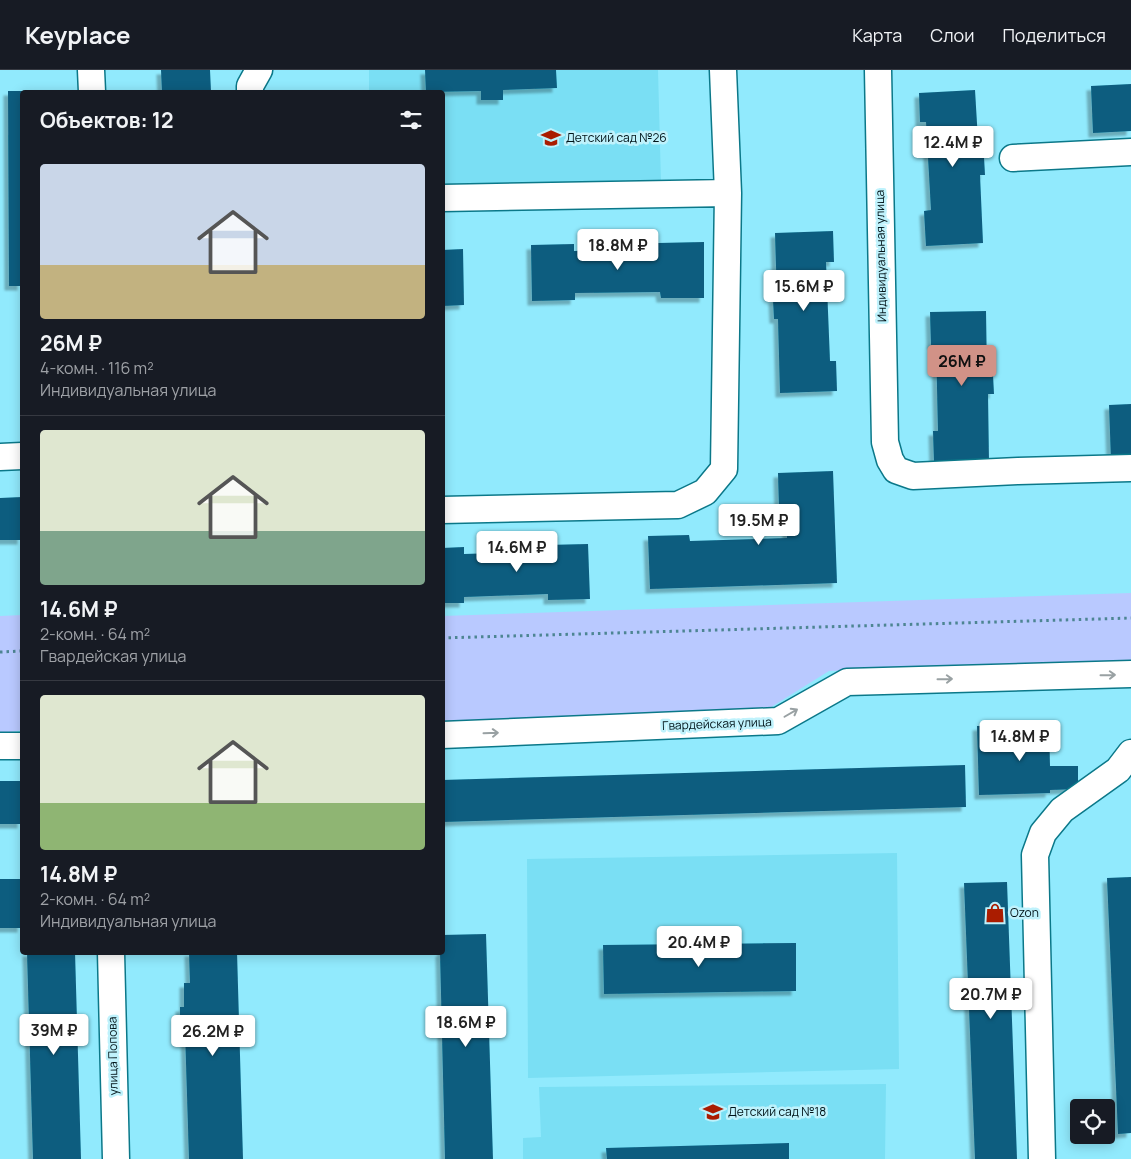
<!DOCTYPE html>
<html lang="ru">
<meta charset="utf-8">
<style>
:root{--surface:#171b24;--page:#20242c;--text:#f1f3f6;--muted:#9ea1a6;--line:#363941;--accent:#d19287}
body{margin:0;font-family:Manrope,sans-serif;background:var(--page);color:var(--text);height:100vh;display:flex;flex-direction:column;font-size:19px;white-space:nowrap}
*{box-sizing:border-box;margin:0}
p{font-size:16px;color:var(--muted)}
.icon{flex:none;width:28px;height:28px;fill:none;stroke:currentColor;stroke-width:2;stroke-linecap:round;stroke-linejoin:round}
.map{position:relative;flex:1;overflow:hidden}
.side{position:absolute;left:20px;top:20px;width:425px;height:865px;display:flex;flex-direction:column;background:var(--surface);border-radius:5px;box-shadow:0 2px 12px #0003}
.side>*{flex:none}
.tools{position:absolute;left:1070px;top:1029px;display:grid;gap:10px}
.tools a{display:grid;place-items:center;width:45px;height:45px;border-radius:5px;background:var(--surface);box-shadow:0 2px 12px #0003;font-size:25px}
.price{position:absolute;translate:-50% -42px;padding:0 11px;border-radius:5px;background:#fff;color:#222;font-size:16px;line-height:32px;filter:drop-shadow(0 1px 2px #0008)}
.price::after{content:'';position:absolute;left:50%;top:30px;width:15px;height:11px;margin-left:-8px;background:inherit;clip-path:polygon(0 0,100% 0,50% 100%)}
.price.active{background:var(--accent);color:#111}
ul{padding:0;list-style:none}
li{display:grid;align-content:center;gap:10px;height:265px;padding:0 20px}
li+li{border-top:1px solid var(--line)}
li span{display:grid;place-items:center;height:155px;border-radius:5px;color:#555}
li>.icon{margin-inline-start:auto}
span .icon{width:90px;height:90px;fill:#fffc;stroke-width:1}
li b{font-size:21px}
h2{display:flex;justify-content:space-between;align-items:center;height:60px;padding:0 20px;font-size:21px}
header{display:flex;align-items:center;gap:30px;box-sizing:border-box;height:70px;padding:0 25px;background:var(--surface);border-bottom:1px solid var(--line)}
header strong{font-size:24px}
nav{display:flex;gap:28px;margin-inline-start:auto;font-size:18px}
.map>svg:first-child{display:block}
.built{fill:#7adff4}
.green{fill:#b9c9ff}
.building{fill:#095d7f;filter:url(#shadow)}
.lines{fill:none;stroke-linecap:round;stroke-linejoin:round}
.minor-casing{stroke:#0b7889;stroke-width:29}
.path{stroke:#4d8592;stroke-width:3;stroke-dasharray:2.5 4;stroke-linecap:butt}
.minor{stroke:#fff;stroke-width:26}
.oneway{stroke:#99a1a3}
.labels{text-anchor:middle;stroke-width:5;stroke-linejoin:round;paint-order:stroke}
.poi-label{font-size:12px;fill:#001318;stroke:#bff2fc;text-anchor:start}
.street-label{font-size:12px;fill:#001318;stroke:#bff2fc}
</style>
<header>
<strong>Keyplace</strong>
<nav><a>Карта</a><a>Слои</a><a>Поделиться</a></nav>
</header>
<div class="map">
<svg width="1131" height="1089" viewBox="0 0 1131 1089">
<defs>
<filter id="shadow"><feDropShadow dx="-4.5" dy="4.5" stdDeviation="1" flood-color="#0004"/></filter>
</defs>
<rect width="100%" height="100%" fill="#91eafd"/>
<path class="built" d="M 369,0 L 658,0 L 661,113 L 443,119 L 442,22 L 369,22 Z
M 897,783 L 899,999 L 528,1008 L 527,789 Z
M 886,1014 L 885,1089 L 523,1089 L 523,1068 L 541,1067 L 539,1017 Z"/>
<path class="green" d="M 1131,523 L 1131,590 L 829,601 L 747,652 L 443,654 L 442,546 Z
M 22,545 L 22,660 L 0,664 L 0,546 Z"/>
<path class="building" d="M 161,0 L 210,0 L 211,22 L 162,22 Z
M 425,0 L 556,0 L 557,18 L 503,20 L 503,30 L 481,30 L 481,21 L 426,22 Z
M 1131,14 L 1131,61 L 1093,63 L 1091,16 Z
M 975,20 L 979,87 L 984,87 L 985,105 L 980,105 L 983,173 L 926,176 L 924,141 L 931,140 L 926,52 L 920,52 L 919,23 Z
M 8,21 L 22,21 L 22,216 L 9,216 Z
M 833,161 L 834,192 L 826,192 L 830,291 L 836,291 L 837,321 L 780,323 L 778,249 L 774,249 L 773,229 L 777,229 L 775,163 Z
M 704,172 L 704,228 L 661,228 L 660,222 L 575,223 L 575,230 L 532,231 L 531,175 L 574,174 L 574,181 L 606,180 L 606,174 L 626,174 L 627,180 L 658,179 L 658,173 Z
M 463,179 L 464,235 L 442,236 L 442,180 Z
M 986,241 L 987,305 L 993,305 L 994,324 L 988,324 L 989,392 L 934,392 L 933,361 L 938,361 L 936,275 L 931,275 L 930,242 Z
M 1131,334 L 1131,389 L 1111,390 L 1109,335 Z
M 833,401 L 837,513 L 650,519 L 648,466 L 689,465 L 690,471 L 787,468 L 786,437 L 779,437 L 778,403 Z
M 22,427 L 22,470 L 0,470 L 0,428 Z
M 588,474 L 590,529 L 548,530 L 548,524 L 464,527 L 464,533 L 442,533 L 442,478 L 464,477 L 464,484 L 496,483 L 496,478 L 514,477 L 515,482 L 546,481 L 546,475 Z
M 1049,654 L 1050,696 L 1078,696 L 1078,719 L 1050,720 L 1050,723 L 979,725 L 977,656 Z
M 965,695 L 966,737 L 442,752 L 442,710 Z
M 0,711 L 22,711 L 22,754 L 0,754 Z
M 1131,807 L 1131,1063 L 1118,1064 L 1107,808 Z
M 0,809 L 22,809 L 22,858 L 0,858 Z
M 1007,812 L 1017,1089 L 975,1089 L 964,813 Z
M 486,864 L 493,1089 L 445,1089 L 440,882 L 442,882 L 442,865 Z
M 796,873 L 796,921 L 604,924 L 603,875 Z
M 27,882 L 75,882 L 81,1089 L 33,1089 Z
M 189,882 L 237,882 L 243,1089 L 189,1089 L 185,961 L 180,960 L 180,937 L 184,937 L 184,913 L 190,913 Z
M 789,1073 L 789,1089 L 607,1089 L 606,1078 Z"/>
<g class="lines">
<defs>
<path id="minor" d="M 91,0 L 92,22
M 878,0 L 885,372 L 890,390 L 896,400 L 913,406 L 1018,401 L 1131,398
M 250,22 L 250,16 L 259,0
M 1013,88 L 1131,82
M 442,128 L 728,123
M 0,387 L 22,386
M 442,440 L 678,435 L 705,422 L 724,399 L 728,123 L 723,0
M 442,665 L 778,651 L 847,612 L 1131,604
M 0,676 L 22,676
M 111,882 L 116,1089
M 1042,1089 L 1035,785 L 1043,763 L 1062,740 L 1118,700 L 1131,683"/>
</defs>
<use href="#minor" class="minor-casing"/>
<path class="path" d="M 442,568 L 1131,548
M 0,582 L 22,581"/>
<use href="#minor" class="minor"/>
</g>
<defs><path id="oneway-shaft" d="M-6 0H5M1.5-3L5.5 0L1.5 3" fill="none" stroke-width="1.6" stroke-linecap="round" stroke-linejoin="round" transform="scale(1.25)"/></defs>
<g class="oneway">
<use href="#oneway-shaft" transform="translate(1108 605) rotate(-1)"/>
<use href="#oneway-shaft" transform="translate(945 609) rotate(-1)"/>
<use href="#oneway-shaft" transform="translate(791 643) rotate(-30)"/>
<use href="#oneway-shaft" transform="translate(491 663) rotate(-2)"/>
</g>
<defs>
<symbol id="school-bare" viewBox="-9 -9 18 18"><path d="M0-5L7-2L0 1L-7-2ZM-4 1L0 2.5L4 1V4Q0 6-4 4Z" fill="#aa1c00" stroke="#bff2fc" stroke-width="2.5" paint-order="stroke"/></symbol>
<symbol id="shop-bare" viewBox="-9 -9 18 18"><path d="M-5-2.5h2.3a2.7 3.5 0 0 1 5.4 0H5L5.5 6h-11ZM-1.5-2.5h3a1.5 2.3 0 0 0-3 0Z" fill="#aa1c00" stroke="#bff2fc" stroke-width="2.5" paint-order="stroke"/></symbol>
</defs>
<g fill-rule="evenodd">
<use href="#school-bare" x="537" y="54" width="28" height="28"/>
<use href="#shop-bare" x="981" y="829" width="28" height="28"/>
<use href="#school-bare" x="699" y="1028" width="28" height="28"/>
</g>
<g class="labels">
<g class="poi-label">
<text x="566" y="72">Детский сад №26</text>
<text x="1010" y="847">Ozon</text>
<text x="728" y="1046">Детский сад №18</text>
</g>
<g class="street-label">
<text transform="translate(881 186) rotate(-91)" y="4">Индивидуальная улица</text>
<text transform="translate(717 654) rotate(-2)" y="4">Гвардейская улица</text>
<text transform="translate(113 986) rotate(-91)" y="4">улица Попова</text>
</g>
</g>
</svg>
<div class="tools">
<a><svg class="icon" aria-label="locate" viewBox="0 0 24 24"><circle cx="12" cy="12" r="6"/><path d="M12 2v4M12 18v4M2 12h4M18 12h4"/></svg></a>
</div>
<b class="price" style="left:953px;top:98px">12.4M ₽</b>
<b class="price" style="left:618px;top:201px">18.8M ₽</b>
<b class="price" style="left:804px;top:242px">15.6M ₽</b>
<b class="price active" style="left:962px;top:317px">26M ₽</b>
<b class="price" style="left:759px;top:476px">19.5M ₽</b>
<b class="price" style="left:517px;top:503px">14.6M ₽</b>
<b class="price" style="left:1020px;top:692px">14.8M ₽</b>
<b class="price" style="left:699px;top:898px">20.4M ₽</b>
<b class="price" style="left:991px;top:950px">20.7M ₽</b>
<b class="price" style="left:466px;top:978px">18.6M ₽</b>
<b class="price" style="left:54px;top:986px">39M ₽</b>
<b class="price" style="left:213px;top:987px">26.2M ₽</b>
<section class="side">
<h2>Объектов: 12<svg class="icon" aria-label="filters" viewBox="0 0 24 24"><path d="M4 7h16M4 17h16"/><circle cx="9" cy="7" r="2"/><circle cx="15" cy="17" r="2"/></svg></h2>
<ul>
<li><span style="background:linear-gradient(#c9d6e8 65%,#c2b280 0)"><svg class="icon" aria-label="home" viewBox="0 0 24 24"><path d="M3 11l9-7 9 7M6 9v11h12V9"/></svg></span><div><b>26M ₽</b><p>4-комн. · 116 m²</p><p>Индивидуальная улица</p></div></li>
<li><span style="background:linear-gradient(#dfe7d0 65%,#7fa58c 0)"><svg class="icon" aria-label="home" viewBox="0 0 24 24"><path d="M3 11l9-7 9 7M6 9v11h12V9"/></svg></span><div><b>14.6M ₽</b><p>2-комн. · 64 m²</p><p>Гвардейская улица</p></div></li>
<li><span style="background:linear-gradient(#dfe7d0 70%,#8fb573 0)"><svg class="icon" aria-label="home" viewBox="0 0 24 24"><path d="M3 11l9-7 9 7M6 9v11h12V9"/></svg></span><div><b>14.8M ₽</b><p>2-комн. · 64 m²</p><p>Индивидуальная улица</p></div></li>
</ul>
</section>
</div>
